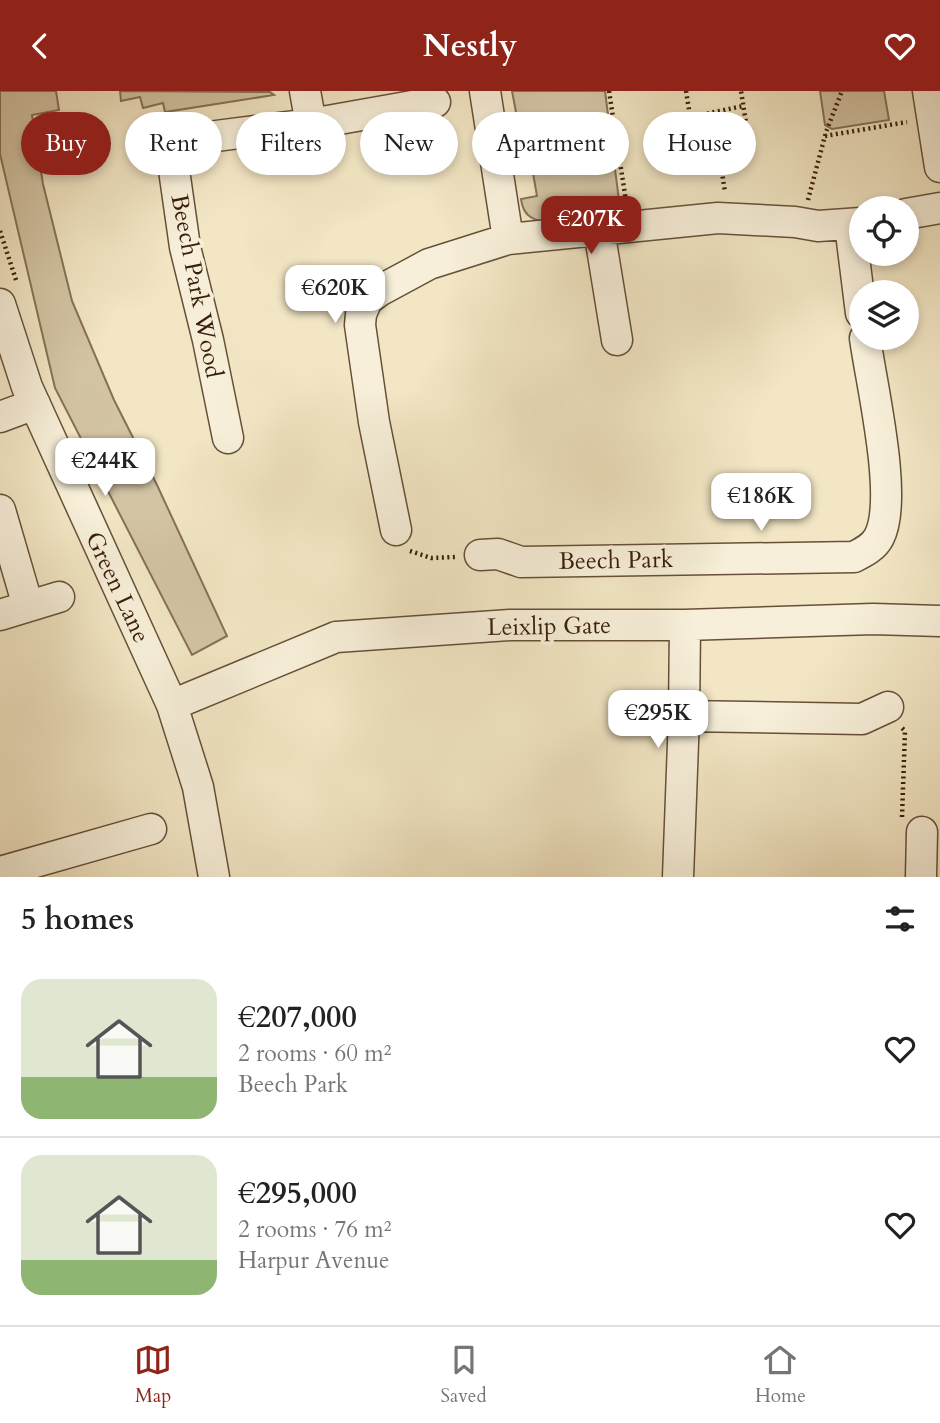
<!DOCTYPE html>
<meta charset="utf-8">
<style>
:root{--surface:#fff;--page:#f2f2f2;--text:#222;--muted:#767676;--line:#e0e0e0;--accent:#8f2418}
body{margin:0;font-family:Cardo,serif;background:var(--page);color:var(--text);height:100vh;display:flex;flex-direction:column;font-size:26px;white-space:nowrap}
*{box-sizing:border-box;margin:0}
p{font-size:23px;color:var(--muted)}
.icon{flex:none;width:38px;height:38px;fill:none;stroke:currentColor;stroke-width:2;stroke-linecap:round;stroke-linejoin:round}
.map{position:relative;height:786px;overflow:hidden}
.side{display:flex;flex-direction:column;background:var(--surface);flex:1}
.side>*{flex:none}
.guide{position:absolute;left:21px;top:21px;width:900px;height:63px;display:flex;gap:14px}
.fabs{position:absolute;left:849px;top:105px;display:grid;gap:14px}
.fabs a{display:grid;place-items:center;width:70px;height:70px;border-radius:50%;background:var(--surface);box-shadow:0 4px 10px #0003;font-size:35px}
.price{position:absolute;translate:-50% -60px;padding:0 16px;border-radius:14px;background:#fff;color:#222;font-size:23px;line-height:46px;filter:drop-shadow(0 2px 4px #0008)}
.price::after{content:'';position:absolute;left:50%;top:42px;width:21px;height:16px;margin-left:-10px;background:inherit;clip-path:polygon(0 0,100% 0,50% 100%)}
.price.current{background:var(--accent);color:#fff}
ul{padding:0;list-style:none}
li{display:flex;align-items:center;gap:21px;height:175px;padding:0 21px}
li+li{border-top:2px solid var(--line)}
li span{display:grid;place-items:center;flex:none;width:196px;height:140px;border-radius:21px;color:#555}
li>.icon{margin-inline-start:auto}
span .icon{width:84px;height:84px;fill:#fffc;stroke-width:1}
li b{font-size:30px}
h2{display:flex;justify-content:space-between;align-items:center;height:84px;padding:0 21px;font-size:30px}
.tag{padding:0 24px;border-radius:32px;background:var(--surface);box-shadow:0 4px 10px #0003;font-size:24px;line-height:63px}
.tag.current{background:var(--accent);color:#fff}
header{display:flex;justify-content:space-between;align-items:center;height:91px;padding:0 21px;background:var(--accent);color:#fff;font-size:32px;font-weight:700}
.tabs{display:flex;justify-content:space-around;align-items:center;height:98px;border-top:2px solid var(--line);background:var(--surface);font-size:19px;color:var(--muted)}
.tabs a{display:grid;justify-items:center;gap:4px}
.tabs .current{color:var(--accent)}
.map>svg:first-child{display:block}
.green{fill:#d3c4a4;stroke:#867157;stroke-width:2}
.lines{fill:none;stroke-linecap:round;stroke-linejoin:round}
.minor-casing{stroke:#675038;stroke-width:33}
.path{stroke:#391e0a;stroke-width:4.5;stroke-dasharray:2 3.5;stroke-linecap:butt}
.minor{stroke:#f7efd9;stroke-width:30}
.labels{text-anchor:middle;stroke-width:7;stroke-linejoin:round;paint-order:stroke}
.street-label{font-size:24px;fill:#391e0a;stroke:#f7efd9}
</style>
<header><svg class="icon" aria-label="back" viewBox="0 0 24 24"><path d="M15 5l-7 7 7 7"/></svg>Nestly<svg class="icon" aria-label="heart" viewBox="0 0 24 24"><path d="M12 20l-8-8c-3-5 5-10 8-4 3-6 11-1 8 4z"/></svg></header>
<div class="map">
<svg width="940" height="786" viewBox="0 0 940 786">
<rect width="100%" height="100%" fill="#f2e6c4"/>
<filter id="stains"><feTurbulence type="fractalNoise" baseFrequency=".00286" numOctaves="4"/><feColorMatrix values="0 0 0 0 .2 0 0 0 0 .09 0 0 0 0 .02 0 0 0 .5 -.17"/></filter>
<radialGradient id="worn" r=".72"><stop offset=".6" stop-color="#630" stop-opacity="0"/><stop offset="1" stop-color="#630" stop-opacity=".3"/></radialGradient>
<path class="green" d="M 0,0 L 56,0 L 59,19 L 32,24 L 43,93 L 72,210 L 114,309 L 157,394 L 227,545 L 192,564 L 55,297 L 0,63 Z
M 120,0 L 270,1 L 274,4 L 165,21 L 163,12 L 143,17 L 140,6 L 121,10 Z
M 512,0 L 605,0 L 620,117 L 544,131 C 530,128 523,123 521,108 L 537,105 L 529,59 L 522,53 Z
M 820,0 L 884,0 L 889,29 L 832,38 L 825,34 Z"/>
<g class="lines">
<defs>
<path id="minor" d="M 305,0 L 311,33 L 435,11
M 485,0 L 508,148 L 718,127 L 795,131 L 818,135 L 861,132
M 928,0 L 940,76
M 906,123 L 940,117
M 850,134 L 861,222
M 599,139 L 617,249
M 0,213 L 27,296 L 172,614 L 198,696 L 214,786
M 0,326 L 35,313
M 228,347 L 208,249 L 185,156 L 172,65 L 179,52 L 185,49 L 311,33
M 0,419 L 28,515
M 396,439 L 374,331 L 360,234 L 361,223 L 367,209 L 379,200 L 429,173 L 508,148
M 480,464 L 498,463 L 521,471 L 854,466 C 864,461 874,456 879,446 C 899,408 871,292 865,247
M 0,524 L 59,506
M 172,614 L 336,546 L 510,534 L 685,534 L 873,528 L 940,530
M 684,625 L 862,628 L 888,616
M 0,781 L 151,738
M 678,786 L 684,625 L 685,534
M 921,786 L 922,741"/>
</defs>
<use href="#minor" class="minor-casing"/>
<path class="path" d="M 609,0 L 626,110
M 686,0 L 698,75 L 720,69 L 725,101
M 691,26 L 743,15
M 825,45 L 907,31
M 720,69 L 751,64 L 741,0
M 808,109 L 826,41 L 842,0
M 0,140 L 17,192
M 410,460 L 431,467 L 456,466
M 902,726 L 905,640 L 902,637"/>
<use href="#minor" class="minor"/>
</g>
<g class="labels">
<g class="street-label">
<text transform="translate(197 195) rotate(79)" y="8">Beech Park Wood</text>
<text transform="translate(616 469) rotate(-1)" y="8">Beech Park</text>
<text transform="translate(118 496) rotate(65)" y="8">Green Lane</text>
<text transform="translate(549 535) rotate(-1)" y="8">Leixlip Gate</text>
</g>
</g>
<rect width="100%" height="100%" filter="url(#stains)"/>
<rect width="100%" height="100%" fill="url(#worn)"/>
</svg>
<div class="fabs">
<a><svg class="icon" aria-label="locate" viewBox="0 0 24 24"><circle cx="12" cy="12" r="6"/><path d="M12 2v4M12 18v4M2 12h4M18 12h4"/></svg></a>
<a><svg class="icon" aria-label="layers" viewBox="0 0 24 24"><path d="M12 4l9 5-9 5-9-5zM3 14l9 5 9-5"/></svg></a>
</div>
<b class="price current" style="left:591px;top:165px">€207K</b>
<b class="price" style="left:335px;top:234px">€620K</b>
<b class="price" style="left:105px;top:407px">€244K</b>
<b class="price" style="left:761px;top:442px">€186K</b>
<b class="price" style="left:658px;top:659px">€295K</b>
<div class="guide">
<a class="tag current">Buy</a>
<a class="tag">Rent</a>
<a class="tag">Filters</a>
<a class="tag">New</a>
<a class="tag">Apartment</a>
<a class="tag">House</a>
</div>
</div>
<section class="side">
<h2>5 homes<svg class="icon" aria-label="filters" viewBox="0 0 24 24"><path d="M4 7h16M4 17h16"/><circle cx="9" cy="7" r="2"/><circle cx="15" cy="17" r="2"/></svg></h2>
<ul>
<li><span style="background:linear-gradient(#dfe7d0 70%,#8fb573 0)"><svg class="icon" aria-label="home" viewBox="0 0 24 24"><path d="M3 11l9-7 9 7M6 9v11h12V9"/></svg></span><div><b>€207,000</b><p>2 rooms · 60 m²</p><p>Beech Park</p></div><svg class="icon" aria-label="heart" viewBox="0 0 24 24"><path d="M12 20l-8-8c-3-5 5-10 8-4 3-6 11-1 8 4z"/></svg></li>
<li><span style="background:linear-gradient(#dfe7d0 75%,#8fb573 0)"><svg class="icon" aria-label="home" viewBox="0 0 24 24"><path d="M3 11l9-7 9 7M6 9v11h12V9"/></svg></span><div><b>€295,000</b><p>2 rooms · 76 m²</p><p>Harpur Avenue</p></div><svg class="icon" aria-label="heart" viewBox="0 0 24 24"><path d="M12 20l-8-8c-3-5 5-10 8-4 3-6 11-1 8 4z"/></svg></li>
</ul>
</section>
<nav class="tabs">
<a class="current"><svg class="icon" aria-label="map" viewBox="0 0 24 24"><path d="M3 6l6-2 6 2 6-2v14l-6 2-6-2-6 2zM9 4v14M15 6v14"/></svg>Map</a>
<a><svg class="icon" aria-label="saved" viewBox="0 0 24 24"><path d="M7 4h10v16l-5-4-5 4z"/></svg>Saved</a>
<a><svg class="icon" aria-label="home" viewBox="0 0 24 24"><path d="M3 11l9-7 9 7M6 9v11h12V9"/></svg>Home</a>
</nav>
